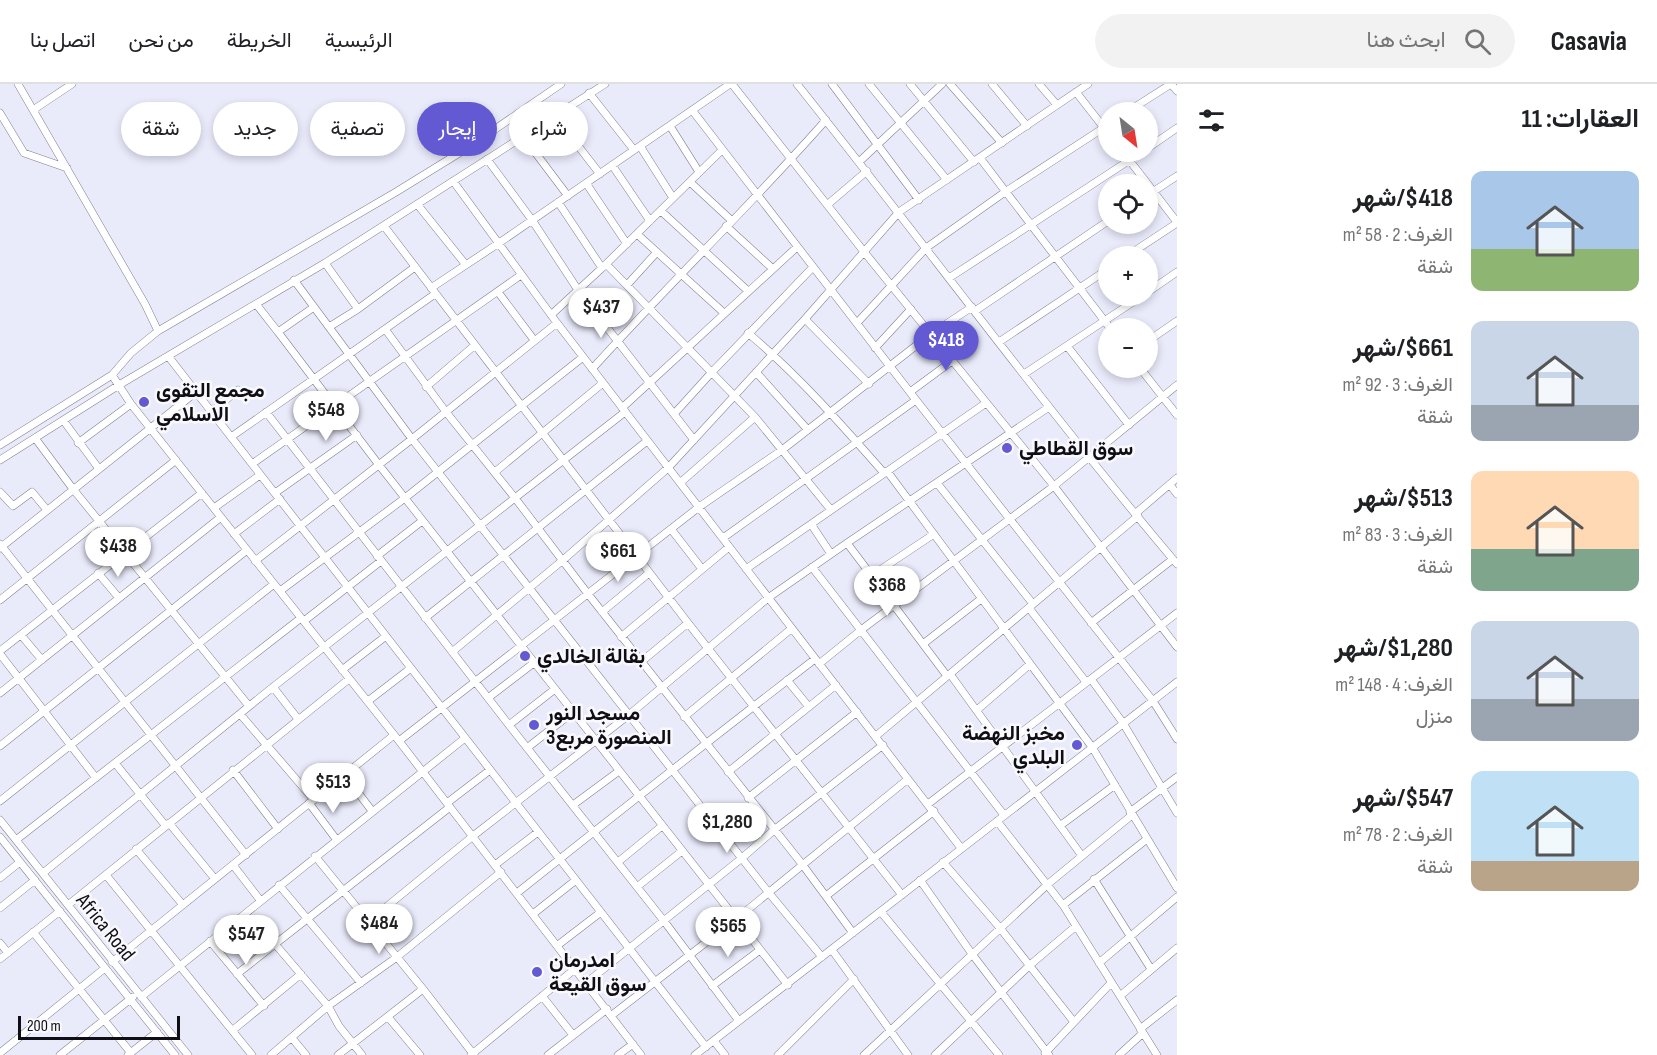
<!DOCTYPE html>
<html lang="ar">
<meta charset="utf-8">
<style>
:root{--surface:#fff;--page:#f2f2f2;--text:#202124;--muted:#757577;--line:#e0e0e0;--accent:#6359d2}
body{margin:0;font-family:"Sofia Sans Condensed",Vazirmatn,sans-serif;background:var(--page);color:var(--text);direction:rtl;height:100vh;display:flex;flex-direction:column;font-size:22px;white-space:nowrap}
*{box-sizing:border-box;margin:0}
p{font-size:20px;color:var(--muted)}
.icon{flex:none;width:33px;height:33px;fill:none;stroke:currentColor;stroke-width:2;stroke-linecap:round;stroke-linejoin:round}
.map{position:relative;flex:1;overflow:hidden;direction:ltr}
.drawer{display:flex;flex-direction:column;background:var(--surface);width:480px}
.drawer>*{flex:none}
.banner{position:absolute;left:18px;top:18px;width:570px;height:54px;direction:rtl;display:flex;gap:12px}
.needle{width:39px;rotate:150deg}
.buttons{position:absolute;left:1098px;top:18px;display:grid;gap:12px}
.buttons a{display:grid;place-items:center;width:60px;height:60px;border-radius:50%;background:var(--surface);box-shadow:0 3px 9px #0003;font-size:30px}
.scale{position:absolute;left:18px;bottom:15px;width:162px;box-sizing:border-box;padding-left:6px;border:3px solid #0e0e14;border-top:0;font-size:16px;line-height:21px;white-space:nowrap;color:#0e0e14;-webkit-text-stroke:4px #f9f9fd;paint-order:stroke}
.price{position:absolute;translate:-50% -51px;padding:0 14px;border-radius:21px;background:#fff;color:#222;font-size:20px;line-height:39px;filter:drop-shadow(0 2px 3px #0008)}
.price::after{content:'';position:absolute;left:50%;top:36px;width:18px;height:14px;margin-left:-9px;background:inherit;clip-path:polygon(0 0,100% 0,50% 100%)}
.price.active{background:var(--accent);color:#fff}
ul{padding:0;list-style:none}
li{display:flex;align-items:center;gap:18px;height:150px;padding:0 18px}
li span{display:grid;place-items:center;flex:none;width:168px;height:120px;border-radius:12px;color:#555}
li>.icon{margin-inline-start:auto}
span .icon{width:72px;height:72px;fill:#fffc;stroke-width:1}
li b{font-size:26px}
h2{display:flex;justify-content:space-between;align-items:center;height:72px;padding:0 18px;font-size:26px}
.tag{padding:0 21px;border-radius:27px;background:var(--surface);box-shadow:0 3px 9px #0003;font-size:21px;line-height:54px}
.tag.active{background:var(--accent);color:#fff}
header{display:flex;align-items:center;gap:36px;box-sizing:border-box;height:84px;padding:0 30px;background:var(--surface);border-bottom:2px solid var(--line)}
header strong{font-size:28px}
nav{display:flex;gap:33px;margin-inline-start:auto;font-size:21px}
.search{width:420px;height:54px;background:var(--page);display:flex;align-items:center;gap:15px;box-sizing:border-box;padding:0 21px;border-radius:33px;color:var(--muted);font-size:22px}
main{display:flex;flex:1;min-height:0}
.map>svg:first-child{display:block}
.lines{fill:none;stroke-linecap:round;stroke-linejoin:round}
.minor-casing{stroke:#808190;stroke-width:8}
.minor{stroke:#fff;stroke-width:7}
.poi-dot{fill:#6359d2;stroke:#f9f9fd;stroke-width:2}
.labels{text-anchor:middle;stroke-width:5;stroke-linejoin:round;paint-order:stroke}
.poi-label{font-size:21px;font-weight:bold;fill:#0e0e14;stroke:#f9f9fd;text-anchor:start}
.street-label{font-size:21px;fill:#0e0e14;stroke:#f9f9fd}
</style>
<header>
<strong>Casavia</strong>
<div class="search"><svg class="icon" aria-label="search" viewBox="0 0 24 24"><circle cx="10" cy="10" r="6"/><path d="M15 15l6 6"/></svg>ابحث هنا</div>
<nav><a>الرئيسية</a><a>الخريطة</a><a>من نحن</a><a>اتصل بنا</a></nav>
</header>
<main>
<section class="drawer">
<h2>العقارات: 11<svg class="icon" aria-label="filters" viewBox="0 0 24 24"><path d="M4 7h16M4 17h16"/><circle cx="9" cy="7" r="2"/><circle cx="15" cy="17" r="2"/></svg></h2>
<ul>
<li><span style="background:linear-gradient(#a9c7e8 65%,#8fb573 0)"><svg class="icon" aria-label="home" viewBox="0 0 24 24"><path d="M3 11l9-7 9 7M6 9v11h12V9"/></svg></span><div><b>$418/شهر</b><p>الغرف: 2 · 58 m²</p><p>شقة</p></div></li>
<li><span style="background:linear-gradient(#c9d6e8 70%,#9aa5b1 0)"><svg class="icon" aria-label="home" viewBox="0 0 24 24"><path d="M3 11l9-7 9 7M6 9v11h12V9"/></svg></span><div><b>$661/شهر</b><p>الغرف: 3 · 92 m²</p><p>شقة</p></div></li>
<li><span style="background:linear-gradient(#ffd9b3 65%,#7fa58c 0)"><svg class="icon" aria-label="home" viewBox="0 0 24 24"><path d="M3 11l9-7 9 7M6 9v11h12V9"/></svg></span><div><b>$513/شهر</b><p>الغرف: 3 · 83 m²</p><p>شقة</p></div></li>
<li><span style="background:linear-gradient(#c9d6e8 65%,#9aa5b1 0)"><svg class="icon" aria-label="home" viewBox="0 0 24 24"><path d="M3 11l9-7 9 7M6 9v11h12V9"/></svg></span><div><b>$1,280/شهر</b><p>الغرف: 4 · 148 m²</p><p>منزل</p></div></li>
<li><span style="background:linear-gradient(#bfe0f5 75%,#b9a48a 0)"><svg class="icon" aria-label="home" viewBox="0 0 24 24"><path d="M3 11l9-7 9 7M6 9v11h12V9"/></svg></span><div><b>$547/شهر</b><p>الغرف: 2 · 78 m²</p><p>شقة</p></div></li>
</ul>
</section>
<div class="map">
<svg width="1177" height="971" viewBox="0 0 1177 971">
<rect width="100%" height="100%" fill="#e9ebfb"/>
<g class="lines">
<defs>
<path id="minor" d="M 18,0 L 145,220 L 158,247
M 732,0 L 865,169 L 1054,402 L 1177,563
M 797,0 C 924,159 1045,324 1177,480
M 832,0 L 919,116
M 869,0 L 947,96
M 910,0 L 974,78
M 950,0 L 1002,59
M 992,0 L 1027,42
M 1039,0 L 1057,21
M 1171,0 L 1177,7
M 1076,8 L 1108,49
M 589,9 L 634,66
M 33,26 L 72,0
M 692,26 L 916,316 L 1153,617 L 1177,655
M 1127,28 L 1171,0
M 0,29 L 24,69 L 67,84
M 554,31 L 600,90
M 670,42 L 699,88
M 522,51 L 568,112
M 640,62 L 673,114
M 1148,64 L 1177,44
M 1123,68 L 1177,138
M 980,74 L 1110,244
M 487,75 L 532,136 L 578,206 L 694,356
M 860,77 L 942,0
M 612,81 L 650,137
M 453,97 L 557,239 L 961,764
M 690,98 L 731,136
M 586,99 L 627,160
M 1148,111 L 1177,92
M 558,118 L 602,184
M 417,120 L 466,181
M 827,121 L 867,87
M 661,127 L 748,207
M 384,142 L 688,539 L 902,811
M 726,142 L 773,185
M 637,150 L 724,229
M 1127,172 L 1177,139
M 325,179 L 358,225
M 606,180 L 755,333 L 831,426
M 949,194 L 1142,68
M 294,196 L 412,355 L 769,809 L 822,873
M 627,201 L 657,168
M 431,204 L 499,159 L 730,0
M 498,208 L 534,256
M 1148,208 L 1177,188
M 256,220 L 278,248 L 314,223
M 975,227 L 1108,137
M 551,231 L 602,184 L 721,67
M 805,235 L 869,300
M 857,239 L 926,164 L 1005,108 L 1108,41
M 329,243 L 358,225 L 415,183
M 385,245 L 446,328 L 515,414 L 588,510 L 802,780 L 853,849
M 278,248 L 379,381 L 788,901
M 748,249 C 798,291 841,340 884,389
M 1148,257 L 1177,237
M 999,258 L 1108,185
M 1067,262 L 1129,341
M 875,264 L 911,225
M 168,272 L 706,963
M 1140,284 L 1177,331
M 592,285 C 669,200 751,121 826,36
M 756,288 L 808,346
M 1024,290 L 1142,212
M 112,291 L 131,320 L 399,657 L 641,971
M 426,303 L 475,261
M 910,308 L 952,277
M 622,324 L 797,163
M 211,328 L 238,306
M 266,328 L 509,641 L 664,837 L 739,937
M 674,330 L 712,288 L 813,183
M 63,336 L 99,385
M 231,353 L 435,210
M 35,354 L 73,405 L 249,622
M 78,359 L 131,320
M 0,361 L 112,291 L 131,269 L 158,247 L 396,108 L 469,63 L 561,0
M 0,376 L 119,301 L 325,179 L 605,0
M 252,380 L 521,191
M 887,387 L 1092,663 L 1177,804
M 495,388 L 603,299
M 680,399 L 755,333
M 937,399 L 1033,520
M 1170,401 L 1177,410
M 0,408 L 13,422 L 32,408 L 47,426
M 275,409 L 357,351
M 214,424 L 260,391
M 1136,429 L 1177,394
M 811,440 L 831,470
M 671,445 L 702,485
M 234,450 L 280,415
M 723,454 L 916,316
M 847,459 L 947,592
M 0,460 L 246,771
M 0,464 L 196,308
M 377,472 L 422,437
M 255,477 L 412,355 L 557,239
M 812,483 L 1004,731
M 746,485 L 986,319
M 98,489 L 119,514
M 871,492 L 934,450
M 280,507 L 405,414 L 583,273
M 0,516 L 176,376
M 1029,524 L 1086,598
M 602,528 L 649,489
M 425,534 L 647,357
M 304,537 L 381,477
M 1091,539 L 1173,475
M 21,551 L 42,576
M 621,553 L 729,463
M 923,560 L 981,515
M 0,567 L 202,409
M 452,568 L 563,476 L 668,384 L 805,235 L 899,128 L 1088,0
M 0,570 L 96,694
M 641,578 L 688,539
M 819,580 L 861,546 L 1054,402 L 1177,301
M 342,586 L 386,552
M 950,590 L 1082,772
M 1091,595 L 1123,639 L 1177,729
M 787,596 L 809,623
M 273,603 L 298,635
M 0,609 L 221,433
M 488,614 L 535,578
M 368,617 L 411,584
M 977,626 L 1029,581
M 240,630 L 314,716
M 684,633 L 791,545
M 509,641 L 555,605
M 876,652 L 1138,432
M 399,657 L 699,423 L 782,366 L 931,250 L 972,223
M 0,662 L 247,466
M 527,664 L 573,628
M 115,679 L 165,741
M 233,686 L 278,745
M 728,688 L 836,601
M 344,690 L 372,727
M 748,714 L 857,628
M 0,717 L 274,500
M 309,719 L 336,755
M 447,719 L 490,686
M 928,720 L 1177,529
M 573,721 L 619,687
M 1130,728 L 1177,693
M 0,736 L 188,971
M 997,737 L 1063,821 L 1157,971
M 169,739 L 215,795
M 1061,741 L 1115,701
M 0,753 L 175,971
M 16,756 L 301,534
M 136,765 L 183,821
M 315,772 L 423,905 L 474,971
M 618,778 L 662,742
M 943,778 L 1000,844 L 1074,938
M 233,781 L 260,816
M 495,781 L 538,748
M 43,789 L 273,603 L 625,328
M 106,791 L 252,971
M 0,794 L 20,778
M 1094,795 L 1151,885
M 920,796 L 972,870 L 1049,971
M 279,801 L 361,899
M 637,803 L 682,767
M 517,809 C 616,730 715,652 815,575
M 826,812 L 934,727
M 68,821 L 349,595
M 1063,821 L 1147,755
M 0,824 L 35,796
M 881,828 L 999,971
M 533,830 L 576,796
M 369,837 L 473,752 L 630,630 L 768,514 L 847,459 L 1049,323
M 33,848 L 131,969
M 210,857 L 264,922
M 0,859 L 8,869
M 275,860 L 328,922 L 339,942 L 362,971
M 558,861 L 601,828
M 832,866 L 908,971
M 0,875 L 60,827
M 112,878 L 394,651
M 1099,879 L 1177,813
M 237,890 L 450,723
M 586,899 L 742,774 L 774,746 L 883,661
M 712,902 L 760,866
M 542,912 L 573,951
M 1120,912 L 1177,864
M 141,913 L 465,654
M 612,931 L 735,836 L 908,695
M 388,933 L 420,971
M 1140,945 L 1177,916
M 233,946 L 301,890
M 292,954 L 306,971
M 714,957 L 725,971
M 0,969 L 105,884
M 1045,969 L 1111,899
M 60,971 L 133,913
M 128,971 L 157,948
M 271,971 L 328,922 L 397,873 L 501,788
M 338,971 L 423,905
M 471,971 L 576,884
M 548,971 L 607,925
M 618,971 L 633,960
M 695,971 L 1177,598
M 778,971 L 854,895
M 864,971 L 1048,800 L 1132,731
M 935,971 L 1030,881 L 1076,842
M 1119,971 L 1143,949"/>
</defs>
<use href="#minor" class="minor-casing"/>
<use href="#minor" class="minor"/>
</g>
<g class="poi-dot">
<circle cx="144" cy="318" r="6"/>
<circle cx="1007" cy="364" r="6"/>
<circle cx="525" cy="572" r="6"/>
<circle cx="534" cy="641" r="6"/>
<circle cx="1077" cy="661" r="6"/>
<circle cx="537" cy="888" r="6"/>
</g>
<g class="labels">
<g class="poi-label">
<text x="156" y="313">مجمع التقوى<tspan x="156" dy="24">الاسلامي</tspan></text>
<text x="1019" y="371">سوق القطاطي</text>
<text x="537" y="579">بقالة الخالدي</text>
<text x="546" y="636">مسجد النور<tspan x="546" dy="24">المنصورة مربع3</tspan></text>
<text x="1065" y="656" text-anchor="end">مخبز النهضة<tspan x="1065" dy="24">البلدي</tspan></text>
<text x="549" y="883">امدرمان<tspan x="549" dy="24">سوق القيعة</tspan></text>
</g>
<g class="street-label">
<text transform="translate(106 843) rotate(51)" y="7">Africa Road</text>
</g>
</g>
</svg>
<div class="buttons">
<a><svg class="needle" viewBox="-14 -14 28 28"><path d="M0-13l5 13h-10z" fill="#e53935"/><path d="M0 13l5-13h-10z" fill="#757577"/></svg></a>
<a><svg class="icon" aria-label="locate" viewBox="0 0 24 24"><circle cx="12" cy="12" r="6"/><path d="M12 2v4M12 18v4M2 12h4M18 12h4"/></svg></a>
<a>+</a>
<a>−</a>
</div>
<div class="scale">200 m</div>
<b class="price" style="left:601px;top:255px">$437</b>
<b class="price active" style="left:946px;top:288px">$418</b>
<b class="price" style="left:326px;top:358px">$548</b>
<b class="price" style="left:118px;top:494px">$438</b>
<b class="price" style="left:618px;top:499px">$661</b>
<b class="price" style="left:887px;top:533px">$368</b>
<b class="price" style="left:333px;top:730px">$513</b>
<b class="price" style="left:727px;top:770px">$1,280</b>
<b class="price" style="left:379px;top:871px">$484</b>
<b class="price" style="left:728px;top:874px">$565</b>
<b class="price" style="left:246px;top:882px">$547</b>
<div class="banner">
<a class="tag">شراء</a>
<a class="tag active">إيجار</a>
<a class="tag">تصفية</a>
<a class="tag">جديد</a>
<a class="tag">شقة</a>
</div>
</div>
</main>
